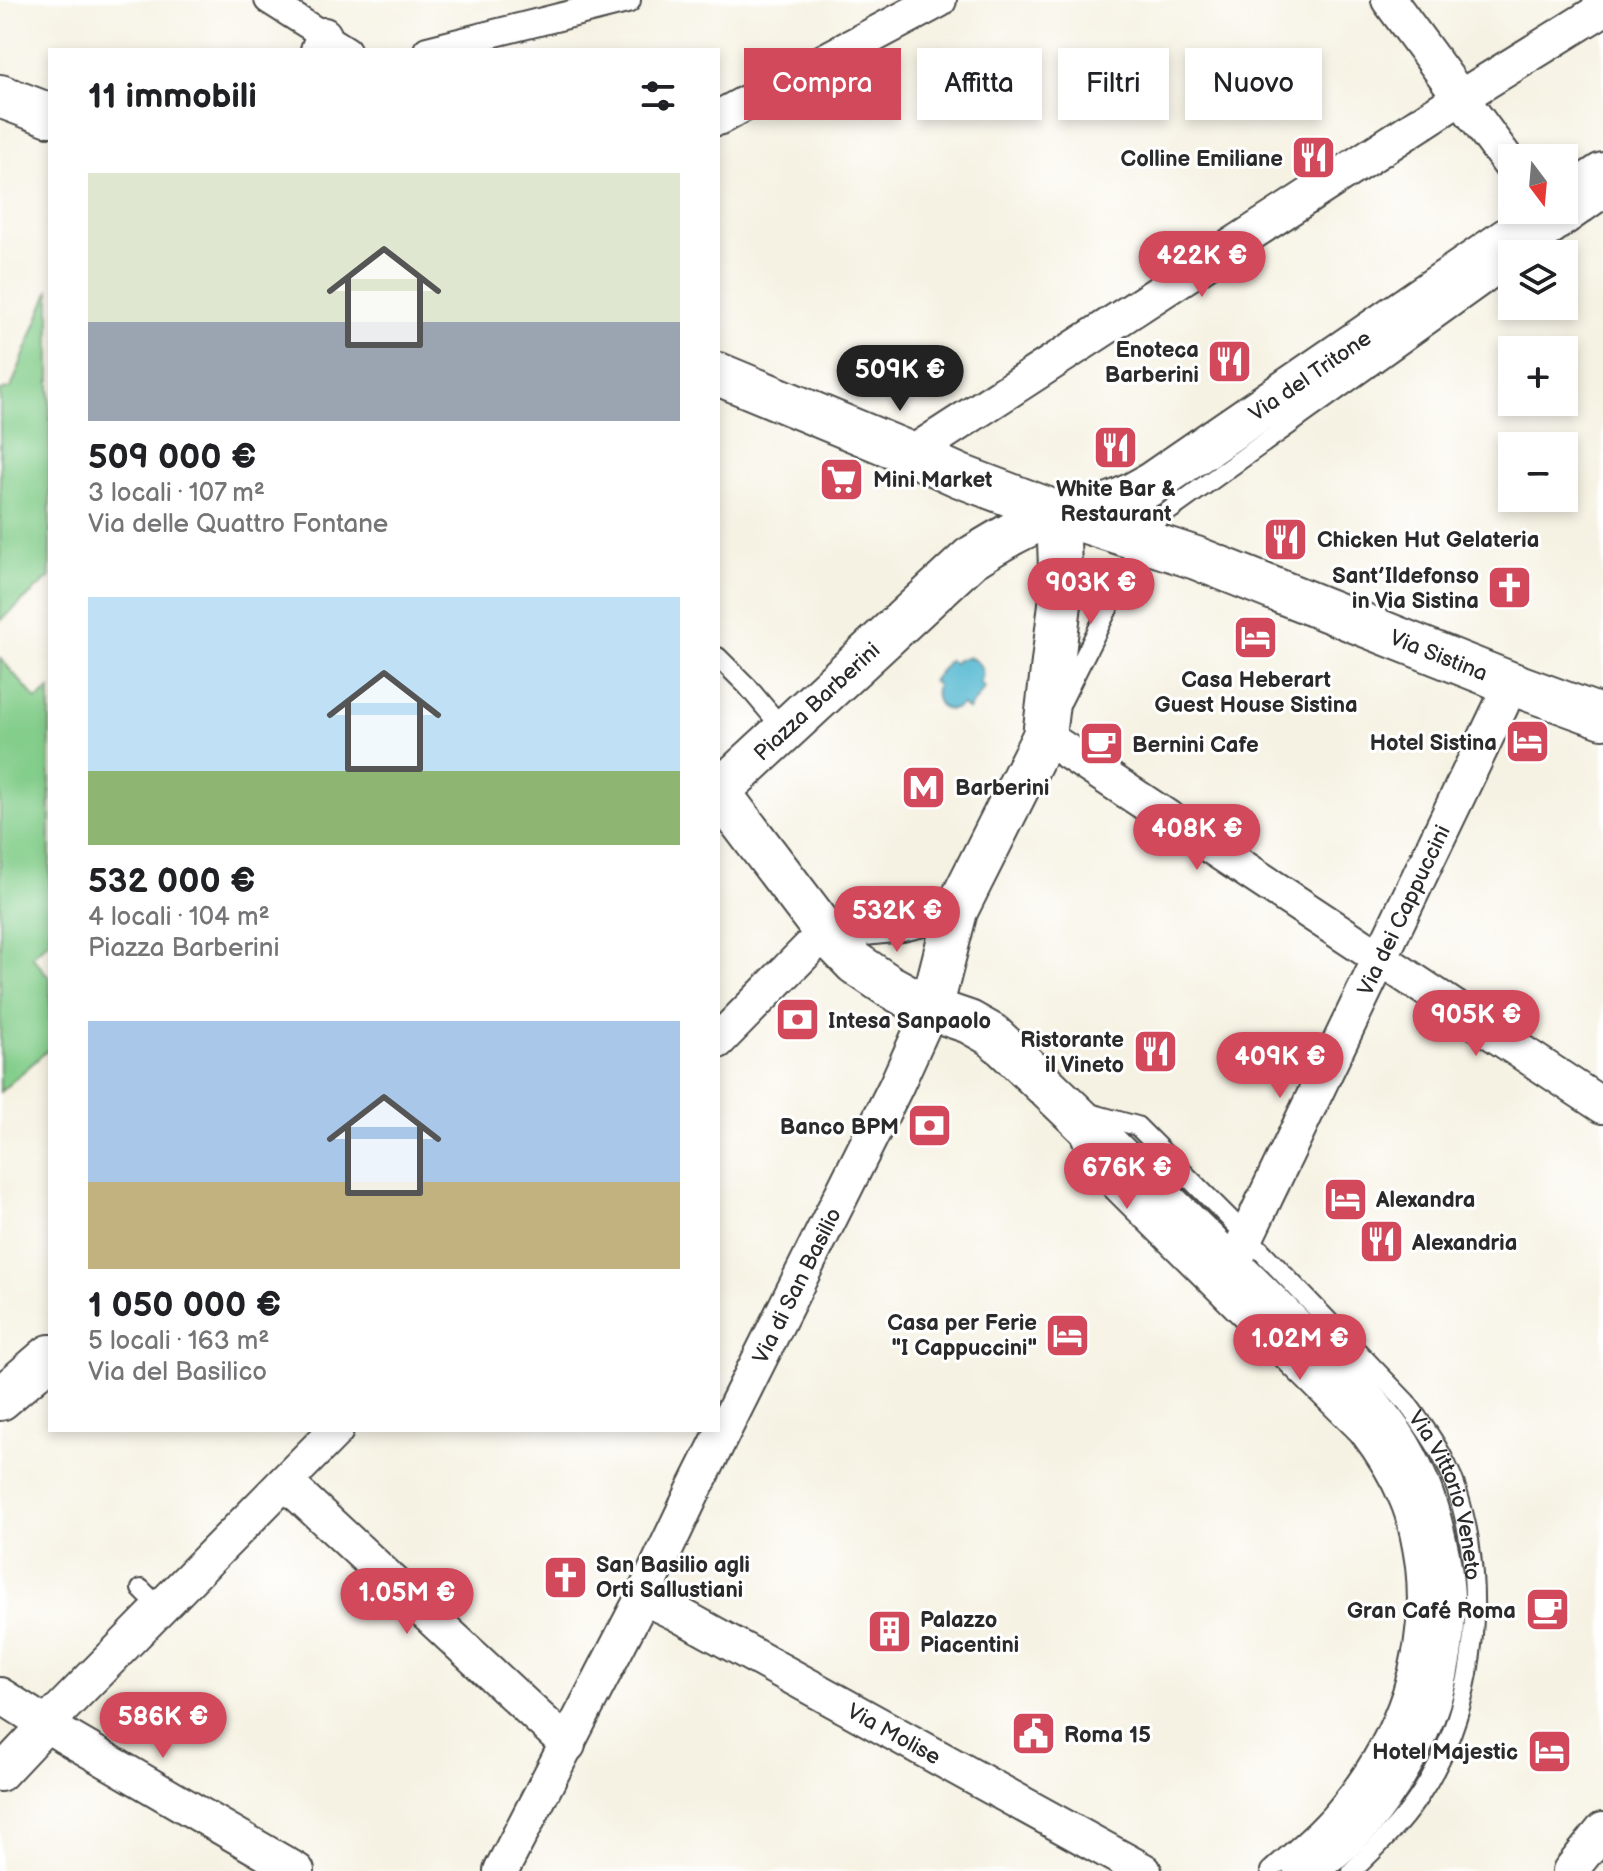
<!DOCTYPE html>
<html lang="it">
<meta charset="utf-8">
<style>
:root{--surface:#fff;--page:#f2f2f2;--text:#202124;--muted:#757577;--accent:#d1495b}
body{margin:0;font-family:"Balsamiq Sans",sans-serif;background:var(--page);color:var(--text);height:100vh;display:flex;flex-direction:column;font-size:30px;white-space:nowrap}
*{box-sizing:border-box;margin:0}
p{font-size:26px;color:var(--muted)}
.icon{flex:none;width:44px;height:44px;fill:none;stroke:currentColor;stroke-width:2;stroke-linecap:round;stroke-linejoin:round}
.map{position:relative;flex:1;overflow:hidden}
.sheet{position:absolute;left:48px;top:48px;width:672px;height:1384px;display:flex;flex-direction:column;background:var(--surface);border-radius:0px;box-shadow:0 4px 12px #0003}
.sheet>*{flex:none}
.banner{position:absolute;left:744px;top:48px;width:738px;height:72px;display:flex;gap:16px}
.needle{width:52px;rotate:164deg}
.buttons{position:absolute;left:1498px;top:144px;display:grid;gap:16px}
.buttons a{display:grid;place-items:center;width:80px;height:80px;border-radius:0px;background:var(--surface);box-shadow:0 4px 12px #0003;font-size:40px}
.price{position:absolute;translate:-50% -68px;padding:0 18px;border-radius:28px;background:var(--accent);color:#fff;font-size:26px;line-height:52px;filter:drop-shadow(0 2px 4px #0008)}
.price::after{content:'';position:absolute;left:50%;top:48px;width:24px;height:18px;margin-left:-12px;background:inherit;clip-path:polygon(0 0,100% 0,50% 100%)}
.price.current{background:#222;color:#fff}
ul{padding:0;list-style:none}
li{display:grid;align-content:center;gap:16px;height:424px;padding:0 40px}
li span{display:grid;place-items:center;height:248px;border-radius:0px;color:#555}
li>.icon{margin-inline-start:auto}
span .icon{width:144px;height:144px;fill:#fffc;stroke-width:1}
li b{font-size:34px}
h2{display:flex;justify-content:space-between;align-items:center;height:96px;padding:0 40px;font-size:34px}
.tag{padding:0 28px;border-radius:0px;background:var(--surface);box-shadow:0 4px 12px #0003;font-size:28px;line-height:72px}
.tag.current{background:var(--accent);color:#fff}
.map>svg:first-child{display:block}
.green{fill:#84ce8b;stroke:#587c5b;stroke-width:2}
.water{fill:#51b7d0;stroke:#3e717e;stroke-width:2}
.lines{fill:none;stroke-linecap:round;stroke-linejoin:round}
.service-casing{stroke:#494947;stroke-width:22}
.pedestrian-casing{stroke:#494947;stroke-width:30}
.minor-casing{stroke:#494947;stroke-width:38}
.tertiary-casing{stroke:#494947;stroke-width:46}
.service{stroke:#fff;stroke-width:18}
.pedestrian{stroke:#fff;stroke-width:26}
.minor{stroke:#fff;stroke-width:34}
.tertiary{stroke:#fff;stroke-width:42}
.labels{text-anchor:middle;stroke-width:6;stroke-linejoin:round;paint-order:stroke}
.poi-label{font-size:22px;font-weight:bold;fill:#2b2b2b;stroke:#fff;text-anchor:start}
.street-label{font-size:22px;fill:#2b2b2b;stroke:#fff}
</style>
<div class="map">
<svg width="1603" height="1871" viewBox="0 0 1603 1871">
<rect width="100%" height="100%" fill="#fff"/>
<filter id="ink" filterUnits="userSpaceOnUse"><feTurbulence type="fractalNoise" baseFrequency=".0125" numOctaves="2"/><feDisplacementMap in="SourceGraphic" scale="16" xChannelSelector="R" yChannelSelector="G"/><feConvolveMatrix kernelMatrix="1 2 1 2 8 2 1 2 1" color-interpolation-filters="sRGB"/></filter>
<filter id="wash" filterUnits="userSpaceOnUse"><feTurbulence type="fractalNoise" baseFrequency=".006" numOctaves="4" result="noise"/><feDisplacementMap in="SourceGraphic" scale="32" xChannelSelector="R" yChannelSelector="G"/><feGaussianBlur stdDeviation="1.8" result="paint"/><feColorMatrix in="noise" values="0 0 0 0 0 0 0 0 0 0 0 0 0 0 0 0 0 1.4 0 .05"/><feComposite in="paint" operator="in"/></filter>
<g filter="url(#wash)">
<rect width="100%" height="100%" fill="#f6f2e3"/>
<path class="green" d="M 50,289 L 50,577 L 0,621 L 0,391 L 11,388 Z
M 0,658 L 37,700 L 50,689 L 50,940 L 32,956 L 50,978 L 50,1048 L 0,1092 Z"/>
<path class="water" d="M 967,657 C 981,661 986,672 980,684 L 985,688 L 968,710 L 962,705 C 946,717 931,704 937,685 L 932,681 L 949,660 L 954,664 L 957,660 Z"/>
</g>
<g filter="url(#ink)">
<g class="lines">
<defs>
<g id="service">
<path d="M 1527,254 L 1603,200"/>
<path d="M 718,657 L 747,686 L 784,730"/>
<path d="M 1062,701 L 1142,541 L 1159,518 L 1512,265"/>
<path id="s1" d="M 1090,1113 L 1137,1126 L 1247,1236 L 1406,1402 C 1419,1420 1433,1438 1443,1458 C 1457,1483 1464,1512 1469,1540 C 1483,1629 1469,1722 1418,1798 C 1400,1825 1376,1848 1352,1871"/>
<path d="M 1080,1136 L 1095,1172 L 1359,1434 C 1375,1455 1389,1477 1399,1501 C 1408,1521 1412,1545 1415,1566 C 1425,1654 1395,1735 1340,1803 C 1320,1829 1294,1849 1270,1871"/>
<path d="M 141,1589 L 161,1609"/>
</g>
<path id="pedestrian" d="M 268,0 L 347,50
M 427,50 L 627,0"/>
<g id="minor">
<path d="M 1389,0 L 1512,167"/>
<path d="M 318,50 L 324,35"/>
<path d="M 718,118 L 939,0"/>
<path d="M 911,454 L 1461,97 L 1603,9"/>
<path d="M 1044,736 L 1603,1106"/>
<path d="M 718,1041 L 825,932 L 902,924 L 956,911"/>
<path id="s2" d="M 1232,1267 L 1501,706 L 1510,683"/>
<path d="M 285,1482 L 568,1745"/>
<path id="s3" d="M 643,1597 L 678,1614 L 1144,1871"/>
<path d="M 0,1695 L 63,1735 L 297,1871"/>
<path d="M 0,1774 L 62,1708 L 336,1430"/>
<path id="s4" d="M 501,1871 L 643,1597 L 693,1492 L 896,1086 L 931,1009"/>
<path d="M 1570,1871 L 1603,1830"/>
</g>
<g id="tertiary">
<path d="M 0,96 L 50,115"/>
<path d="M 1564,200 L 1603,174"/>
<path id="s5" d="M 718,374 L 911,454 L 960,476 L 1058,513 L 1196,558 L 1510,683 L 1603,717"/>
<path d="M 718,791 L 825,932 L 855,963 L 889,986 L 931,1009 L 969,1022 L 992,1035 C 1066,1104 1137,1175 1209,1245 C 1244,1279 1278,1313 1312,1347 C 1340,1376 1370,1404 1393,1437 C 1413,1467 1426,1502 1434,1537 C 1458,1633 1435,1719 1378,1799 C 1359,1827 1331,1849 1305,1871"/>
<path id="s6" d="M 718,792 L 971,558 C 997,542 1026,524 1056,514 C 1065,511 1077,513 1087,511 C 1110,506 1131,496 1151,484 L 1550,210"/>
<path d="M 931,1009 L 956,911 L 1044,736 L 1061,596 L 1058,513"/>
<path d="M 0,1399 L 50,1356"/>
</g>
</defs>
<use href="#service" class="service-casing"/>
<use href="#pedestrian" class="pedestrian-casing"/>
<use href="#minor" class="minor-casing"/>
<use href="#tertiary" class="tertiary-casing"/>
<use href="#service" class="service"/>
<use href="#pedestrian" class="pedestrian"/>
<use href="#minor" class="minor"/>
<use href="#tertiary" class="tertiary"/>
</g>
</g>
<defs>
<symbol id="restaurant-square" viewBox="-11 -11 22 22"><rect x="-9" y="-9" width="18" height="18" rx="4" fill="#d1495b" stroke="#fff"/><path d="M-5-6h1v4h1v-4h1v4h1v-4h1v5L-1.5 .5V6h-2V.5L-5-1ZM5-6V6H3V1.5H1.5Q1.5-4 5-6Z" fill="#fff"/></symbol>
<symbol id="supermarket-square" viewBox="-11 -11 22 22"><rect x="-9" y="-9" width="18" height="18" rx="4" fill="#d1495b" stroke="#fff"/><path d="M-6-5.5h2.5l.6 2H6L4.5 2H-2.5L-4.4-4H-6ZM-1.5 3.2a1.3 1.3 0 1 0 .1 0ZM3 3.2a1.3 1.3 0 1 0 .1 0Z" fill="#fff"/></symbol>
<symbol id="church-square" viewBox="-11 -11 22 22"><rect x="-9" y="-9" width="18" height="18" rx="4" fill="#d1495b" stroke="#fff"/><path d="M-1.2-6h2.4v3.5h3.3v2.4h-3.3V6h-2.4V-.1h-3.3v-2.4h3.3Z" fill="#fff"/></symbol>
<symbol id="hotel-square" viewBox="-11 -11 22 22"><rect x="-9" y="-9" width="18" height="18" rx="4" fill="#d1495b" stroke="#fff"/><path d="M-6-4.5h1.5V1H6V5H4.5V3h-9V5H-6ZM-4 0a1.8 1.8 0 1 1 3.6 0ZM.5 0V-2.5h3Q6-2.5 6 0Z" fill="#fff"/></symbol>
<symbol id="cafe-square" viewBox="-11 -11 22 22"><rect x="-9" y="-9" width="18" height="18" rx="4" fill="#d1495b" stroke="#fff"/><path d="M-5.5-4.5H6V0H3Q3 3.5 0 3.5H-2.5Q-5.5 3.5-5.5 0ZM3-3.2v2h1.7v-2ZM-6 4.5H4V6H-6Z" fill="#fff"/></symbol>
<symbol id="metro-square" viewBox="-11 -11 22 22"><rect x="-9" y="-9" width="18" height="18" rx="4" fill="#d1495b" stroke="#fff"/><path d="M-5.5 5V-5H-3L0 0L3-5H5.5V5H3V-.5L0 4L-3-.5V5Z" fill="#fff"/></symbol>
<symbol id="bank-square" viewBox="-11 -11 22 22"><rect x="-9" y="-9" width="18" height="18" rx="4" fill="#d1495b" stroke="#fff"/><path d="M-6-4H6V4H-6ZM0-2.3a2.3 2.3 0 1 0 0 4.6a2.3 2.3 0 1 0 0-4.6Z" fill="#fff"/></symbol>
<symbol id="building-square" viewBox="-11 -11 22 22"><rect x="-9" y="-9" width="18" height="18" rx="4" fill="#d1495b" stroke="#fff"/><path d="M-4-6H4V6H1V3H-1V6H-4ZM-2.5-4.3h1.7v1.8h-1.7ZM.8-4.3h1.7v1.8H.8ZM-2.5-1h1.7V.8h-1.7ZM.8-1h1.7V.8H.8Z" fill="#fff"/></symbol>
<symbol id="civic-square" viewBox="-11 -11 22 22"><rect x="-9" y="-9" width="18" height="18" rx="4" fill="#d1495b" stroke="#fff"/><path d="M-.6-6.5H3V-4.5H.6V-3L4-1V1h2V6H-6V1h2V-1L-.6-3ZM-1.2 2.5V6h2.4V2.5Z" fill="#fff"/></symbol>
</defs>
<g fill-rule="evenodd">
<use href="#restaurant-square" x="1288" y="132" width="51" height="51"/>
<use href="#restaurant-square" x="1204" y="336" width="51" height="51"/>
<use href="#restaurant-square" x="1090" y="422" width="51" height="51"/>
<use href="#supermarket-square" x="816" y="454" width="51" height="51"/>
<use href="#restaurant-square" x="1260" y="514" width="51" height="51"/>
<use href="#church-square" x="1484" y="562" width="51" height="51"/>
<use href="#hotel-square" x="1230" y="612" width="51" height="51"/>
<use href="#hotel-square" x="1502" y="716" width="51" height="51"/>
<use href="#cafe-square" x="1076" y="718" width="51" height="51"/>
<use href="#metro-square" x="898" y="762" width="51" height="51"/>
<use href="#bank-square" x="772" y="994" width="51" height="51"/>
<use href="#restaurant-square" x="1130" y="1026" width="51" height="51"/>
<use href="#bank-square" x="904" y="1100" width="51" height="51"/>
<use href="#hotel-square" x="1320" y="1174" width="51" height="51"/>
<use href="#restaurant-square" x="1356" y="1216" width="51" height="51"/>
<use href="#hotel-square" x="1042" y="1310" width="51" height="51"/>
<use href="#church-square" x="540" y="1552" width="51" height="51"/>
<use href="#cafe-square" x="1522" y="1584" width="51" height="51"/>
<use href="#building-square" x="864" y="1606" width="51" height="51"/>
<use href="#civic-square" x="1008" y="1708" width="51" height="51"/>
<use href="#hotel-square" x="1524" y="1726" width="51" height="51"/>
</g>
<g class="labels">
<g class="poi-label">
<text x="1283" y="166" text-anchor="end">Colline Emiliane</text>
<text x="1199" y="357" text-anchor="end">Enoteca<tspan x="1199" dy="25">Barberini</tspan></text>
<text x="873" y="487">Mini Market</text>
<text x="1116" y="496" text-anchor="middle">White Bar &amp;<tspan x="1116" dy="25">Restaurant</tspan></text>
<text x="1317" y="547">Chicken Hut Gelateria</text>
<text x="1479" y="583" text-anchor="end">Sant’Ildefonso<tspan x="1479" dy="25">in Via Sistina</tspan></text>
<text x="1256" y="687" text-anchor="middle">Casa Heberart<tspan x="1256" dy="25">Guest House Sistina</tspan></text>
<text x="1497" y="750" text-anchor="end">Hotel Sistina</text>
<text x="1132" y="752">Bernini Cafe</text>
<text x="955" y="795">Barberini</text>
<text x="828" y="1028">Intesa Sanpaolo</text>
<text x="1124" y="1047" text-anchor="end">Ristorante<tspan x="1124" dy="25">il Vineto</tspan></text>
<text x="899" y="1134" text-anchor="end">Banco BPM</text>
<text x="1376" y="1207">Alexandra</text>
<text x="1412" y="1250">Alexandria</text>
<text x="1037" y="1330" text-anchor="end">Casa per Ferie<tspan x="1037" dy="25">"I Cappuccini"</tspan></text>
<text x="596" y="1572">San Basilio agli<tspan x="596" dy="25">Orti Sallustiani</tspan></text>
<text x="1516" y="1618" text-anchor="end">Gran Café Roma</text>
<text x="920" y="1627">Palazzo<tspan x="920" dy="25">Piacentini</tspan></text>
<text x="1064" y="1742">Roma 15</text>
<text x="1518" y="1759" text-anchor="end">Hotel Majestic</text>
</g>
<g class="street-label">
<text dy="8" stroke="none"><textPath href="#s6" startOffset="734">Via del Tritone</textPath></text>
<text dy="8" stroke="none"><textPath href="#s5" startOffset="774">Via Sistina</textPath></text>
<text dy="8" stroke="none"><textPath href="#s6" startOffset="134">Piazza Barberini</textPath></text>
<text dy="8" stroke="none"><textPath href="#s2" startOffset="396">Via dei Cappuccini</textPath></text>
<text dy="8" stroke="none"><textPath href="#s4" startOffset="656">Via di San Basilio</textPath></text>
<text dy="8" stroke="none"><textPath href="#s1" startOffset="538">Via Vittorio Veneto</textPath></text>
<text dy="8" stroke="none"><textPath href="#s3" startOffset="286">Via Molise</textPath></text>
</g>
</g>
</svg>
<div class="buttons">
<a><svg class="needle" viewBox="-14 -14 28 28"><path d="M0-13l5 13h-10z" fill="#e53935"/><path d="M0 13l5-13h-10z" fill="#757577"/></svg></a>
<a><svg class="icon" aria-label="layers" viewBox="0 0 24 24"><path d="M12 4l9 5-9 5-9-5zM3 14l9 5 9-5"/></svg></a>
<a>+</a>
<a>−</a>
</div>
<b class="price" style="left:1202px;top:299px">422K €</b>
<b class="price current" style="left:900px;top:413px">509K €</b>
<b class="price" style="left:1091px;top:626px">903K €</b>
<b class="price" style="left:1197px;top:872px">408K €</b>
<b class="price" style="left:897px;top:954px">532K €</b>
<b class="price" style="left:1476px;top:1058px">905K €</b>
<b class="price" style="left:1280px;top:1100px">409K €</b>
<b class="price" style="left:1127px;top:1211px">676K €</b>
<b class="price" style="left:1300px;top:1382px">1.02M €</b>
<b class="price" style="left:407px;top:1636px">1.05M €</b>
<b class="price" style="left:163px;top:1760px">586K €</b>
<div class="banner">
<a class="tag current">Compra</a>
<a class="tag">Affitta</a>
<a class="tag">Filtri</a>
<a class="tag">Nuovo</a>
</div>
<section class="sheet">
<h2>11 immobili<svg class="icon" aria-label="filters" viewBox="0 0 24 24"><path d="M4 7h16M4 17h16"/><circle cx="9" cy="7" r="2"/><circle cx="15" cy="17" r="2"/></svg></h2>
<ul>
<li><span style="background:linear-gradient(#dfe7d0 60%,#9aa5b1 0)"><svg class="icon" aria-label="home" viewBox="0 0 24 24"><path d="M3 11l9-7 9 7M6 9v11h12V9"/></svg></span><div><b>509 000 €</b><p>3 locali · 107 m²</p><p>Via delle Quattro Fontane</p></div></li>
<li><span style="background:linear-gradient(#bfe0f5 70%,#8fb573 0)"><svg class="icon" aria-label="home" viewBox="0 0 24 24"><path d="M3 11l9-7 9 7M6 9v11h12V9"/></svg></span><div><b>532 000 €</b><p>4 locali · 104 m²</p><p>Piazza Barberini</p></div></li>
<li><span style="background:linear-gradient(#a9c7e8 65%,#c2b280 0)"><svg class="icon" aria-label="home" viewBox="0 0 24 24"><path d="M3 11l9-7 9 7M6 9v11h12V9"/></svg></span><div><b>1 050 000 €</b><p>5 locali · 163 m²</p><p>Via del Basilico</p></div></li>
</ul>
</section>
</div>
